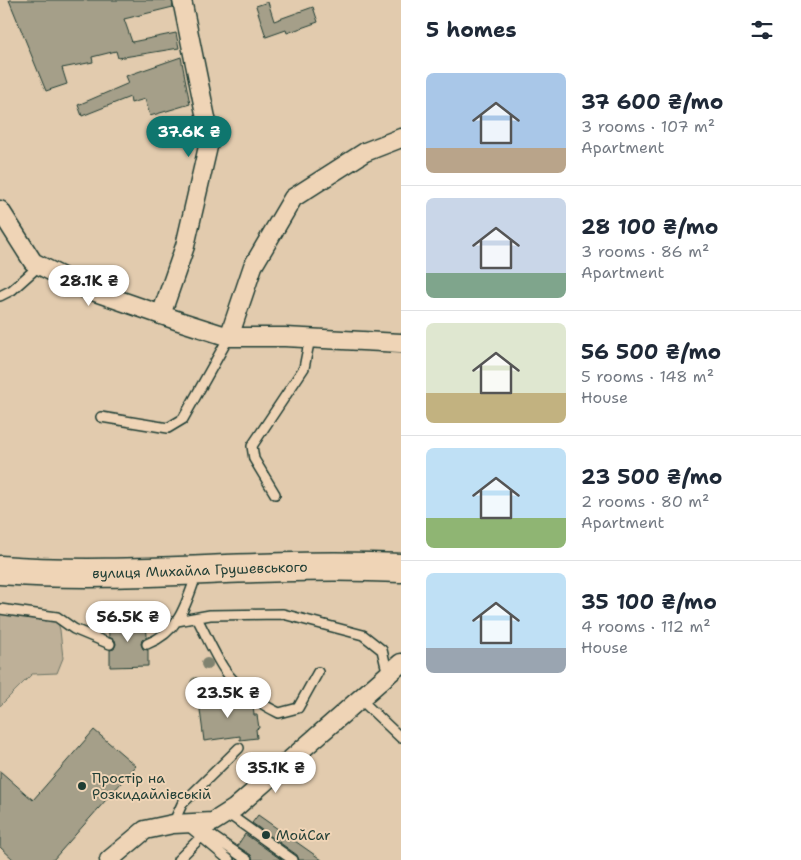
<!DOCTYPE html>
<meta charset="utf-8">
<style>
:root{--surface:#fff;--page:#f6f6f7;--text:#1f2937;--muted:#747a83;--line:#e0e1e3;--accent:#0f766e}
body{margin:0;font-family:"Shantell Sans",sans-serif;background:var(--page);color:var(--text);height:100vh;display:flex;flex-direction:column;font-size:19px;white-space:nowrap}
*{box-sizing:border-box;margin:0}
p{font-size:16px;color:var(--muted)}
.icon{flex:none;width:28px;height:28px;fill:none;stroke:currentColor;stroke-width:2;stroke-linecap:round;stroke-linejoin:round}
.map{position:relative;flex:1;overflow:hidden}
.details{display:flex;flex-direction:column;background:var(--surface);width:400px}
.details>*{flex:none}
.price{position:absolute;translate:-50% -42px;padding:0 11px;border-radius:18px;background:#fff;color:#222;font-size:16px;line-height:32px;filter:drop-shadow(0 1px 2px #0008)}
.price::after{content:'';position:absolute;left:50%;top:30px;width:15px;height:11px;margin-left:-8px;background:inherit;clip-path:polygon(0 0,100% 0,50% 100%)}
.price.current{background:var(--accent);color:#fff}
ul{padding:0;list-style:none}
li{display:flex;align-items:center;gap:15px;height:125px;padding:0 25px}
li+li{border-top:1px solid var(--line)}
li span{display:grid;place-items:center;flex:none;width:140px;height:100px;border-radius:8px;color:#555}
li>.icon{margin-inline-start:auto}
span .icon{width:60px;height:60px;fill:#fffc;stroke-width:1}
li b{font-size:21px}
h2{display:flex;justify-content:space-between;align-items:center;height:60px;padding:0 25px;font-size:21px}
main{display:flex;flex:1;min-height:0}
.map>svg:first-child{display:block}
.green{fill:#beb098;stroke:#6e7666}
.building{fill:#a59f89;stroke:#1f3d34}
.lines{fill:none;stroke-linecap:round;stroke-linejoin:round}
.lane-casing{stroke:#1f3d34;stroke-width:12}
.street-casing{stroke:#1f3d34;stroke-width:21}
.primary-casing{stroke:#1f3d34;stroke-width:31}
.lane{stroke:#efd4b6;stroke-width:9}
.street{stroke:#efd4b6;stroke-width:18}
.primary{stroke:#efd4b6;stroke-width:28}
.tree{fill:#808370}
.poi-dot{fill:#1f3d34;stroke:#efd4b6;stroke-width:2}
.labels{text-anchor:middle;stroke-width:4;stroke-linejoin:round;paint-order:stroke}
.street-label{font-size:14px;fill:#1f3d34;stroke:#efd4b6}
.poi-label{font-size:14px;fill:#1f3d34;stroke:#efd4b6;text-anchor:start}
</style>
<main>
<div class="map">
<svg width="401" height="860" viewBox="0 0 401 860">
<rect width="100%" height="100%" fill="#e2cbae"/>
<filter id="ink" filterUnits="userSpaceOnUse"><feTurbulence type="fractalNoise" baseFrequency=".02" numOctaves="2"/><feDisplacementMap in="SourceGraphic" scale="10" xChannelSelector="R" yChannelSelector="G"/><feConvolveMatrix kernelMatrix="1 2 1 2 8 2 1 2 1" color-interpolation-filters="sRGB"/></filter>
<g filter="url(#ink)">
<path class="green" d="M 0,611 L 57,619 L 60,630 L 63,658 L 57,673 L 32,674 L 0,706 Z"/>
<path class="building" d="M 9,0 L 172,0 L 173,7 L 124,19 L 132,42 L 176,33 L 179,48 L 118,58 L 116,51 L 92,57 L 93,62 L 62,68 L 67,84 L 46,91 Z
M 268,2 L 274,21 L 313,7 L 318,22 L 287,33 L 286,30 L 266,37 L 256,6 Z
M 181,57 L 190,104 L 150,116 L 145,99 L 131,103 L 130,97 L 82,116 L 78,105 L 129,83 L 126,76 Z
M 146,618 L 147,637 L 142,640 L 141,644 L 143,649 L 148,650 L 148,666 L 110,667 L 110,650 L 114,649 L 116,644 L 115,640 L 109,637 L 108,620 Z
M 242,697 L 253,705 L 254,715 L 257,715 L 259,728 L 256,729 L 257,738 L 240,740 L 240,736 L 204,741 L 199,702 Z
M 94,730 L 136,766 L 53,860 L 14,860 L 0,847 L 0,771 L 33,800 Z
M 258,815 L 322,860 L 299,860 L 297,855 L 252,823 Z
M 245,834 L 282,860 L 253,860 L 251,855 L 237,846 Z"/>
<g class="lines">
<defs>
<path id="lane" d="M 0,296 L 12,290 L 40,265
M 101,417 L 168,428 L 183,419 L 229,337
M 275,494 L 254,459 L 252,446 L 304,368 L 310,338
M 0,609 L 57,617 L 74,629 L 110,644
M 197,618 C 206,635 214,654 224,669 C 237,688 260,704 279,713 L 298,708 L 318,672
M 177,621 L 210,615 L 283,614 L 363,635 L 382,650 L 388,675
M 147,644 C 180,631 186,604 197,573
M 360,699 L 401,738
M 227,813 L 293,860
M 173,824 L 182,804 L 239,748
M 186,824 L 229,860
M 196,825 L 247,860
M 178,860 L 201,837"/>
<path id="street" d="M 0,210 L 33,262 L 84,288 L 179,321 L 229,337 L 285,337 L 401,343
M 161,315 L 185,246 L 210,138 L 182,0
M 229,337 L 253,266 L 293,198 L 365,152 L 401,138
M 109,860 L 145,830 L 173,824 L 213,822 L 235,808 L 401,663"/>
<g id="primary">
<path id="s1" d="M 0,570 C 134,580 267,561 401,568"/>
</g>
</defs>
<use href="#lane" class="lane-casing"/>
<use href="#street" class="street-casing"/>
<use href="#primary" class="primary-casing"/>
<use href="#lane" class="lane"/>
<use href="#street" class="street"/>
<use href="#primary" class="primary"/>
</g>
<g class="tree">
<circle cx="141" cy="614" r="6"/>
<circle cx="111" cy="615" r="6"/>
<circle cx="207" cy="664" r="6"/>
<circle cx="196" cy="683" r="6"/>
</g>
</g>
<g class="poi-dot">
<circle cx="82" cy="786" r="5"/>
<circle cx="266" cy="835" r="5"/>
</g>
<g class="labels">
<g class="street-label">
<text dy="5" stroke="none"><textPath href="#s1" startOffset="200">вулиця Михайла Грушевського</textPath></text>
</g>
<g class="poi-label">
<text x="92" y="783">Простір на<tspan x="92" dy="16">Розкидайлівській</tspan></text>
<text x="276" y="840">МойCar</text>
</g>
</g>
</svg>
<b class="price current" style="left:189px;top:158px">37.6K ₴</b>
<b class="price" style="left:89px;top:307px">28.1K ₴</b>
<b class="price" style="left:128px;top:643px">56.5K ₴</b>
<b class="price" style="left:228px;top:719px">23.5K ₴</b>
<b class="price" style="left:276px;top:794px">35.1K ₴</b>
</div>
<section class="details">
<h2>5 homes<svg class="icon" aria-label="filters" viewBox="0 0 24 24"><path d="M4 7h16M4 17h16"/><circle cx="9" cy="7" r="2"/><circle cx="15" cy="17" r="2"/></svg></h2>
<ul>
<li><span style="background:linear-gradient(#a9c7e8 75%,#b9a48a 0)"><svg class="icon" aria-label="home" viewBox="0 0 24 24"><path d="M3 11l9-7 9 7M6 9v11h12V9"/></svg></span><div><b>37 600 ₴/mo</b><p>3 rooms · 107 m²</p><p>Apartment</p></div></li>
<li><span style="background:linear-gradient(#c9d6e8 75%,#7fa58c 0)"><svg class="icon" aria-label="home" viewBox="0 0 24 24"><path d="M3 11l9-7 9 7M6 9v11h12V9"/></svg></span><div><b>28 100 ₴/mo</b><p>3 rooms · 86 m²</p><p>Apartment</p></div></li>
<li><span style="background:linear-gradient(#dfe7d0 70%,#c2b280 0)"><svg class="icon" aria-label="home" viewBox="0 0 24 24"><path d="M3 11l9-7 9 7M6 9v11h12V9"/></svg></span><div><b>56 500 ₴/mo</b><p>5 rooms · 148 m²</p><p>House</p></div></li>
<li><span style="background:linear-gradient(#bfe0f5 70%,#8fb573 0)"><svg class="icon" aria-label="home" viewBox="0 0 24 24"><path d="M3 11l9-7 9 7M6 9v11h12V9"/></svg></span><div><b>23 500 ₴/mo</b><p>2 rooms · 80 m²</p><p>Apartment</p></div></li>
<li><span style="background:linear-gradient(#bfe0f5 75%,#9aa5b1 0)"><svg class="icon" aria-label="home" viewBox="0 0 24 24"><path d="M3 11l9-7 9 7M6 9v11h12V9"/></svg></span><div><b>35 100 ₴/mo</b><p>4 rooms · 112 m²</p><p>House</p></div></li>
</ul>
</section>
</main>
